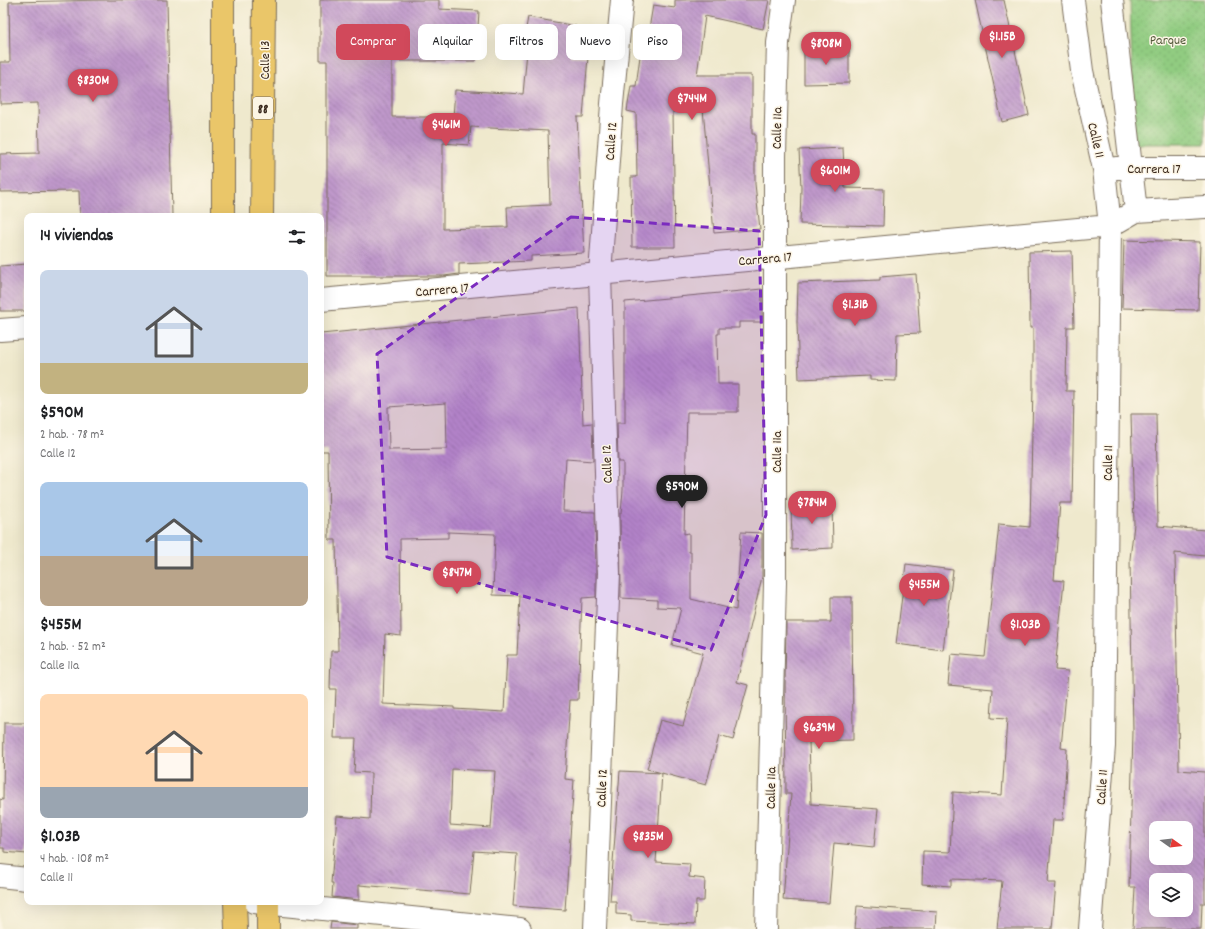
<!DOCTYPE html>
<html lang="es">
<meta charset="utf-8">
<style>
:root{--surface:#fff;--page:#f6f6f6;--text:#202124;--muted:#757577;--accent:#d1495b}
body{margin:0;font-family:Dekko,sans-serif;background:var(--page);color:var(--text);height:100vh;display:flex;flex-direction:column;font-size:15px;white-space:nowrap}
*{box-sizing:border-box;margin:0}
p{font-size:13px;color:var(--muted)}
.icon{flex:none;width:22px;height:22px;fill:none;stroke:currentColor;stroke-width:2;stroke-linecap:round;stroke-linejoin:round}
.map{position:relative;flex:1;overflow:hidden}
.drawer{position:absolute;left:24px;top:213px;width:300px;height:692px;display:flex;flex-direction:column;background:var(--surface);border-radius:8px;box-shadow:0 4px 16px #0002}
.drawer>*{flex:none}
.top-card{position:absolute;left:336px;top:24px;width:380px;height:36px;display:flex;gap:8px}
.needle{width:26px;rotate:104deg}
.fabs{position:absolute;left:1149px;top:821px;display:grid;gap:8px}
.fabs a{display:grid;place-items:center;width:44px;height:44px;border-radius:8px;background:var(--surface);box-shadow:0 4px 16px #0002;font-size:20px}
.price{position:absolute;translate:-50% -34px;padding:0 9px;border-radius:14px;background:var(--accent);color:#fff;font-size:13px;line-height:26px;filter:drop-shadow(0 1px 2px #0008)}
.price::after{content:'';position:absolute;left:50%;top:24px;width:12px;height:9px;margin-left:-6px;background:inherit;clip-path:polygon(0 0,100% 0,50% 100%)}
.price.on{background:#222;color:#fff}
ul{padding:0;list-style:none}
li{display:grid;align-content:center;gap:8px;height:212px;padding:0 16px}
li span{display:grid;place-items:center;height:124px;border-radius:8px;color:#555}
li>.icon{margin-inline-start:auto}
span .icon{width:72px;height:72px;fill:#fffc;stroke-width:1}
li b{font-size:17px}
h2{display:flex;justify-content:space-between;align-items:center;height:48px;padding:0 16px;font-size:17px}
.chip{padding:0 14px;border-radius:8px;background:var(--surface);box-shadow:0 4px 16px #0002;font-size:14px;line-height:36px}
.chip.on{background:var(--accent);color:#fff}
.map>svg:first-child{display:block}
.park{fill:url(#park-dots);stroke:#667b50}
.building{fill:url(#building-back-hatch);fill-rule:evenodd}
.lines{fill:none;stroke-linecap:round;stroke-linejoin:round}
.street-casing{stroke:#7a6d5b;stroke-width:24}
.highway-casing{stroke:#7a6d5b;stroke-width:24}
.street{stroke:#fff;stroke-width:22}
.highway{stroke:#eac669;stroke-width:22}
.marked{fill:#7b2cbf;fill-opacity:0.2;stroke:#7b2cbf;stroke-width:3;stroke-dasharray:8 5;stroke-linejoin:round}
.labels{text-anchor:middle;stroke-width:3;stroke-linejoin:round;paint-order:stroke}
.shield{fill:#fcf5e5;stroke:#75675a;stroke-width:1}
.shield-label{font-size:13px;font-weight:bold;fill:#3b2a1e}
.park-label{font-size:14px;fill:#555b3c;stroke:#fcf5e5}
.street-label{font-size:14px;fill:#3b2a1e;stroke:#fcf5e5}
</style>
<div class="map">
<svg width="1205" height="929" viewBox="0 0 1205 929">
<defs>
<pattern id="park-dots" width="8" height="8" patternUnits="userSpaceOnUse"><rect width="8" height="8" fill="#91cc81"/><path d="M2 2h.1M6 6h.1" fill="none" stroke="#7eaf6f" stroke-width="1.8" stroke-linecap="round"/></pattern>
<pattern id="building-back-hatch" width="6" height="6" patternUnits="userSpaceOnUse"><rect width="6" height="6" fill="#bf98cb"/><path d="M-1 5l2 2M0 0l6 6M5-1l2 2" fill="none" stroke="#9c7ca4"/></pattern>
</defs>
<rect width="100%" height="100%" fill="#fcf5e5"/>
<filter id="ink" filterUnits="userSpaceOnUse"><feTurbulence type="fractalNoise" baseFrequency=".025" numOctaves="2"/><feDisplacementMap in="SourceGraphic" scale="8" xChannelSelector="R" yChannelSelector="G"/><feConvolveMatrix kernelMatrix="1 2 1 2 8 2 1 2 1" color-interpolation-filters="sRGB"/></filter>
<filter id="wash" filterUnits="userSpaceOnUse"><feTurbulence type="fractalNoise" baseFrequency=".012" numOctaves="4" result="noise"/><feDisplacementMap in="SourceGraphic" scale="16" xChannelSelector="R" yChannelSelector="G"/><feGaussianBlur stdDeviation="0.9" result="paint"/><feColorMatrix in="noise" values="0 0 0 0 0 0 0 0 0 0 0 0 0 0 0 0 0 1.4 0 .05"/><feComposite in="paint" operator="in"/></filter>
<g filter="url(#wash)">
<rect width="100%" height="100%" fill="#efe9cd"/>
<path class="park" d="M 1130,0 L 1205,0 L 1205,144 L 1134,144 Z"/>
<g id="blocks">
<path class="building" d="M 105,0 L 167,0 L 172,216 L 80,216 L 79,191 L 0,192 L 0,154 L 39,153 L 38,103 L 0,104 L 0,62 L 10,62 L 9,2 Z
M 320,0 L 439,0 L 439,9 L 479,11 L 476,61 L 392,61 L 392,117 L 453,117 L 455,90 L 523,94 L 528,41 L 524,40 L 528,17 L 576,26 L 571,56 L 588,57 L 583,117 L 577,117 L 584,253 L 531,256 L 531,261 L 459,264 L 459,274 L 444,276 L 327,276 L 327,61 L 320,61 ZM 471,127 L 548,131 L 550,205 L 507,207 L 508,227 L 443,229 L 443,143 L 469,145 Z
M 675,0 L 769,0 L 763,29 L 705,16 L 697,75 L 752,75 L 752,134 L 755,134 L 755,184 L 760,229 L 714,233 L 703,109 L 673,111 L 675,247 L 632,247 L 631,177 L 637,177 L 636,113 L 627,111 L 631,86 L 636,86 L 643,34 L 648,35 L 653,5 L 675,8 Z
M 975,0 L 1004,0 L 1029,115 L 1002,122 Z
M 849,47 L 849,83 L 804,84 L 804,48 Z
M 843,148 L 845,188 L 884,189 L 883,226 L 800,224 L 801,187 L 799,150 Z
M 1124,240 L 1200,242 L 1198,310 L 1122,308 Z
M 1072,251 L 1074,327 L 1067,327 L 1066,391 L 1074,391 L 1072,503 L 1060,503 L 1054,580 L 1064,581 L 1055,670 L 1068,671 L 1061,748 L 1067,749 L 1063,820 L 1053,820 L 1048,883 L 1056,883 L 1052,929 L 997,929 L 1002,881 L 951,879 L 951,886 L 922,884 L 923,851 L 950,852 L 953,792 L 1002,795 L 1007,719 L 991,718 L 993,689 L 948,685 L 951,654 L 985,657 L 999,524 L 1030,527 L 1033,386 L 1033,328 L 1030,328 L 1029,252 Z
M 27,264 L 27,311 L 0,311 L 0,266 Z
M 916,274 L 920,333 L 897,334 L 896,381 L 870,380 L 870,376 L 799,379 L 797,323 L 798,283 L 880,280 L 880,277 Z
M 762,289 L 762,322 L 739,322 L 739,328 L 719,328 L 719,334 L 717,334 L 718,384 L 738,384 L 738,412 L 687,412 L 684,534 L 689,533 L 689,552 L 691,552 L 691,599 L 736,610 L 741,532 L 762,533 L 762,577 L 737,682 L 748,685 L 733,740 L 719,736 L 706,785 L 647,769 L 660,720 L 683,726 L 703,653 L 672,645 L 681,608 L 657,607 L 657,600 L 621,598 L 620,513 L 621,513 L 623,490 L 623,462 L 618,462 L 617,423 L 625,423 L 625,302 Z
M 579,308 L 583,424 L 592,423 L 593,461 L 566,459 L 563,511 L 595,512 L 596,573 L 596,597 L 582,598 L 578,700 L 570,700 L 565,779 L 574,780 L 565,910 L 513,906 L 517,854 L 474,851 L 470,894 L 359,885 L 359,900 L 332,897 L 333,883 L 331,883 L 337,816 L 370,819 L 371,773 L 354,772 L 356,738 L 334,738 L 336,689 L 330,689 L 331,651 L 338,651 L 336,540 L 329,540 L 328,451 L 321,451 L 321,334 ZM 446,403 L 447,449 L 389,450 L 388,407 ZM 448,532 L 495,534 L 493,595 L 520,596 L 517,655 L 507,655 L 504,712 L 454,709 L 454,707 L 383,704 L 385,634 L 401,636 L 400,539 L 448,538 ZM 452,769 L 495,771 L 491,828 L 450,825 Z
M 1131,414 L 1156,414 L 1158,526 L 1205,530 L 1205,556 L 1175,553 L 1179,770 L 1205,772 L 1205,903 L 1202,903 L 1201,929 L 1133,929 L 1135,887 L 1129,887 L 1133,732 L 1130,559 L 1134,524 ZM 1156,828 L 1186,828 L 1186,858 L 1156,858 ZM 1156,880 L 1186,880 L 1186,910 L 1156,910 Z
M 791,500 L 814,500 L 815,503 L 832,503 L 833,548 L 792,550 Z
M 906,564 L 953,570 L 943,650 L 896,644 Z
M 831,597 L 852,597 L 853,740 L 809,741 L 811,804 L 878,809 L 874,847 L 834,843 L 829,903 L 783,900 L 791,794 L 786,794 L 785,679 L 786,622 L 831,622 Z
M 4,723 L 27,723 L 27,854 L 4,852 L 4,848 L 0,848 L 0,799 L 3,800 Z
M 620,771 L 662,773 L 656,862 L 690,864 L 689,877 L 705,879 L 704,901 L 696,901 L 695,924 L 631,921 L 631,915 L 616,914 L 616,901 L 610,901 Z
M 857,906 L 937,912 L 936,929 L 855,929 Z
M 331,922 L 357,925 L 357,929 L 330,929 Z"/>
</g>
</g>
<g filter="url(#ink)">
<use href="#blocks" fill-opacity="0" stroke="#7a6d5b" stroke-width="1"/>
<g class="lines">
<defs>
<path id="street" d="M 1073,0 L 1082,71 L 1104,169 L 1110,226 L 1104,746 L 1090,929
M 1112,0 L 1136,211
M 1116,168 L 1205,168
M 321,300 L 1110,226 L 1136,211 L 1205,207
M 0,330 L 27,328
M 0,876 L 27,879
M 254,902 L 520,929
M 595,929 L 609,573 L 600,274 L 612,104 L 622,0
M 766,929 L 775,583 L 775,156 L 778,43 L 784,0"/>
<path id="highway" d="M 223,0 L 223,216
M 262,216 L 264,0
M 235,902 L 236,929
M 268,902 L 268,929"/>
</defs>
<use href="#street" class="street-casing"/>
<use href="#highway" class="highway-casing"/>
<use href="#street" class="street"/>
<use href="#highway" class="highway"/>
</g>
</g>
<path class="marked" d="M 571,217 L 759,231 L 766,515 L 711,650 L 387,557 L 377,354 Z"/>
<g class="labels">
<rect class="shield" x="253" y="97" width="20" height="22" rx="3"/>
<g class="shield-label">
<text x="263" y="113">88</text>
</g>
<g class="park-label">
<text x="1168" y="44">Parque</text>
</g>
<g class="street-label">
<text transform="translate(264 60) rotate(-90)" y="5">Calle 13</text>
<text transform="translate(776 128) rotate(-89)" y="5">Calle 11a</text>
<text transform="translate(1097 140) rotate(77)" y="5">Calle 11</text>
<text transform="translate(610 141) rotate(-86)" y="5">Calle 12</text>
<text x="1154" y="173">Carrera 17</text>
<text transform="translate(765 258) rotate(-5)" y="5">Carrera 17</text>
<text transform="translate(442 289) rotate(-5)" y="5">Carrera 17</text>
<text transform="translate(776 452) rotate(-90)" y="5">Calle 11a</text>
<text transform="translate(1107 463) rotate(-89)" y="5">Calle 11</text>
<text transform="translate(606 464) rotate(-92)" y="5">Calle 12</text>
<text transform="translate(1101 787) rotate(-86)" y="5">Calle 11</text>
<text transform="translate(601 788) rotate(-88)" y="5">Calle 12</text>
<text transform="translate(770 788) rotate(-89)" y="5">Calle 11a</text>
</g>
</g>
</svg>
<div class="fabs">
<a><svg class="needle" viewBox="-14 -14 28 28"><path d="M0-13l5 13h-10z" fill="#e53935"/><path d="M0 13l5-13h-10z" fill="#757577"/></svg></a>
<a><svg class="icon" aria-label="layers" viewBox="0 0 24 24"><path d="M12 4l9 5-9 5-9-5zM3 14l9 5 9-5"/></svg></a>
</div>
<b class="price" style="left:1002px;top:59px">$1.15B</b>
<b class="price" style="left:826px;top:66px">$808M</b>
<b class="price" style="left:93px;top:103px">$830M</b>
<b class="price" style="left:692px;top:121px">$744M</b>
<b class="price" style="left:446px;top:147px">$461M</b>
<b class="price" style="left:835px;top:193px">$601M</b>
<b class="price" style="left:855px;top:327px">$1.31B</b>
<b class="price on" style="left:682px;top:509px">$590M</b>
<b class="price" style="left:812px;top:525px">$784M</b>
<b class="price" style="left:457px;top:595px">$847M</b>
<b class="price" style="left:924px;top:607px">$455M</b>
<b class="price" style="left:1025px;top:647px">$1.03B</b>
<b class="price" style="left:819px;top:750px">$639M</b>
<b class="price" style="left:648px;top:859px">$835M</b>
<div class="top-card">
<a class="chip on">Comprar</a>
<a class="chip">Alquilar</a>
<a class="chip">Filtros</a>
<a class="chip">Nuevo</a>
<a class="chip">Piso</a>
</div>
<section class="drawer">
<h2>14 viviendas<svg class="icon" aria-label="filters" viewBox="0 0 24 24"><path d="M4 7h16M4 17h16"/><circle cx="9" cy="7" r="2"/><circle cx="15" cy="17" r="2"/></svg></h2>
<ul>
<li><span style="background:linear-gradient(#c9d6e8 75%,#c2b280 0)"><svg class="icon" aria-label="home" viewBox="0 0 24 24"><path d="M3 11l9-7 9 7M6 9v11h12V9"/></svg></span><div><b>$590M</b><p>2 hab. · 78 m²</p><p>Calle 12</p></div></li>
<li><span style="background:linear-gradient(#a9c7e8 60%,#b9a48a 0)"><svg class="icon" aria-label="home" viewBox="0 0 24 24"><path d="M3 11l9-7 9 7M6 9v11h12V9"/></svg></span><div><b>$455M</b><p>2 hab. · 52 m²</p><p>Calle 11a</p></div></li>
<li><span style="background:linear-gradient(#ffd9b3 75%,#9aa5b1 0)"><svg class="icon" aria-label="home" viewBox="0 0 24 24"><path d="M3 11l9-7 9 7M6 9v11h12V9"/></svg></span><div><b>$1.03B</b><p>4 hab. · 108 m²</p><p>Calle 11</p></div></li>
</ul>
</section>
</div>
